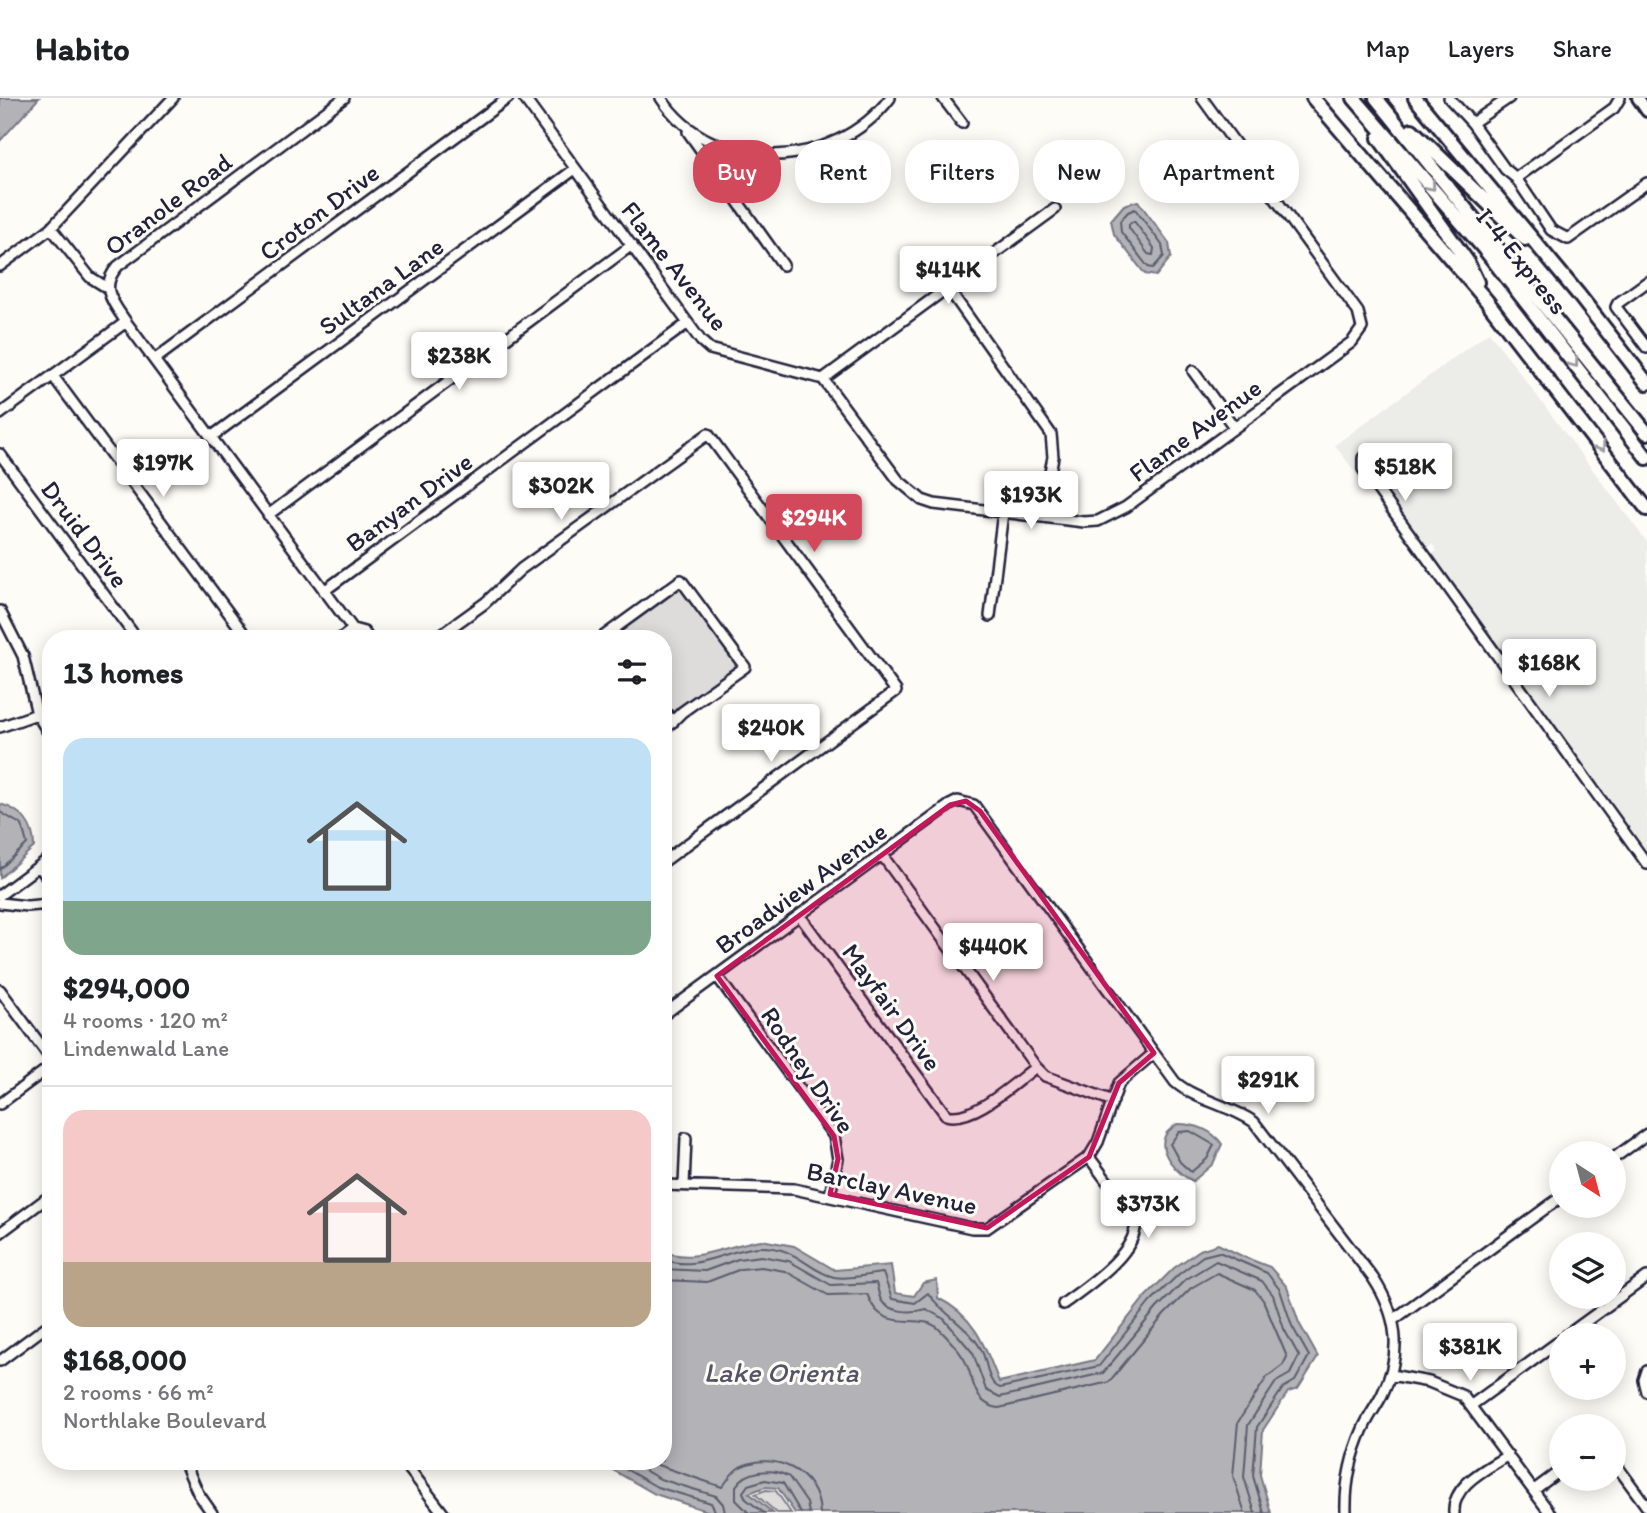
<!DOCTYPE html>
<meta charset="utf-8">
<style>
:root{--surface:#fff;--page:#f6f6f6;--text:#202124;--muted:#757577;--line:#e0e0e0;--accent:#d1495b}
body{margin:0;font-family:Itim,sans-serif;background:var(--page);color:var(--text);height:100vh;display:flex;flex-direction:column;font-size:26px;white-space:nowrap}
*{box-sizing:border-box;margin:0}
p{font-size:23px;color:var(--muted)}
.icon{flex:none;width:38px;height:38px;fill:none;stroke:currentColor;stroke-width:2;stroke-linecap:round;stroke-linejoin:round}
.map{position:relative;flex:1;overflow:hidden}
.side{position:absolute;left:42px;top:532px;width:630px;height:840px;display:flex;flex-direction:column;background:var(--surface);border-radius:28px;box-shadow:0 4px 18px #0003}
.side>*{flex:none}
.guide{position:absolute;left:693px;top:42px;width:665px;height:63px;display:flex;gap:14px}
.needle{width:46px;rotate:144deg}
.tools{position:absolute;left:1549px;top:1043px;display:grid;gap:14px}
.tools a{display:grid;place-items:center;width:77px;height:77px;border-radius:50%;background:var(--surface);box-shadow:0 4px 18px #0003;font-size:35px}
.price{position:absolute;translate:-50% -60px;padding:0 16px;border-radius:7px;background:#fff;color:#222;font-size:23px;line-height:46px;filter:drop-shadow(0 2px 4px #0008)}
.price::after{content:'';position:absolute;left:50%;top:42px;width:21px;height:16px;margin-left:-10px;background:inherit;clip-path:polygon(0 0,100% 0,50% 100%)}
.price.selected{background:var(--accent);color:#fff}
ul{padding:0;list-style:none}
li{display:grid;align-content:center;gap:14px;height:371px;padding:0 21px}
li+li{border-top:2px solid var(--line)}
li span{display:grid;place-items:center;height:217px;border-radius:21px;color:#555}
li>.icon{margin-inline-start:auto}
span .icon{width:126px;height:126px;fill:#fffc;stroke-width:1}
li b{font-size:30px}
h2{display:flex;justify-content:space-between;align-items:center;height:84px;padding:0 21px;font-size:30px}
.tag{padding:0 24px;border-radius:28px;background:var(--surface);box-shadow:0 4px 18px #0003;font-size:24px;line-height:63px}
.tag.selected{background:var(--accent);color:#fff}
header{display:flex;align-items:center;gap:42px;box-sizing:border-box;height:98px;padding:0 35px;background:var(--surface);border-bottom:2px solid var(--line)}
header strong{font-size:33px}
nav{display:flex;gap:38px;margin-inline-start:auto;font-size:24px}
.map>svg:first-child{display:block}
.built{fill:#ecece9}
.green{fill:#dddcdb;stroke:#807f8b;stroke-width:2}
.water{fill:#b2b2b7;stroke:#787885;stroke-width:2}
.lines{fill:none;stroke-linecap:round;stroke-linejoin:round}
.shore{stroke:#5c5c6d;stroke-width:2}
.minor-casing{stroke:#22223b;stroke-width:14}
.major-casing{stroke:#22223b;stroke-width:16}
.highway-casing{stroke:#22223b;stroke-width:18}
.minor{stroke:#fdfcf7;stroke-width:9}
.major{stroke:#fdfcf7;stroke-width:10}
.highway{stroke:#fdfcf7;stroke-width:12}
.oneway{stroke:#9a9aa2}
.marked{fill:#c2185b;fill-opacity:0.2;stroke:#c2185b;stroke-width:5;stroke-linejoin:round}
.labels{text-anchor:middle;stroke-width:6;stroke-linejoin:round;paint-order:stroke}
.street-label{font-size:26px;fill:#22223b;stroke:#fdfcf7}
.water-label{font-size:28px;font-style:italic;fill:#545466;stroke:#fdfcf7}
</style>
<header>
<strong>Habito</strong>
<nav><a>Map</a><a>Layers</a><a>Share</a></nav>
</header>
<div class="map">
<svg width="1647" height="1415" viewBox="0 0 1647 1415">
<rect width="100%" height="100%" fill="#fdfcf7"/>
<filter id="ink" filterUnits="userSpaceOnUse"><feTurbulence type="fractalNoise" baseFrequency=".0143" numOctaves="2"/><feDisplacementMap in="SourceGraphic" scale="14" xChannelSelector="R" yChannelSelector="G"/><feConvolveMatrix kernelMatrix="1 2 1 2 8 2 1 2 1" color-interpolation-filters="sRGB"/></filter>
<g filter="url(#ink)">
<path class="built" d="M 1489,234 L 1647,444 L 1647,759 L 1429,458 L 1437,453 L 1432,446 L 1424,451 L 1367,370 L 1367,357 L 1359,356 L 1360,373 L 1607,717 L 1335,347 Z"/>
<path class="green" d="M 681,490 L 738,569 L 674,616 L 663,601 L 663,541 L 619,541 L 616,537 Z
M 766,1392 L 776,1393 L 791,1415 L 777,1415 L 755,1396 Z"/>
<path class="water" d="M 0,0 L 39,0 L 0,43 Z
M 1138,103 L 1169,145 L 1171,159 L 1156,178 L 1145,176 L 1114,136 L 1111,122 L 1124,107 Z
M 0,706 C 22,712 34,727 34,749 L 0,780 Z
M 1177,1026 C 1194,1026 1211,1031 1222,1046 L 1213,1066 L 1193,1083 C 1179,1077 1157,1055 1165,1038 C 1166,1034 1173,1029 1177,1026 Z
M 761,1142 L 794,1148 L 835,1172 L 891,1167 L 895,1195 L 914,1198 L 923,1185 L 937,1182 L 938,1200 C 975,1218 985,1248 999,1284 L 1095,1262 L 1145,1199 L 1174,1170 L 1200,1152 L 1218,1146 L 1244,1159 L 1270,1169 L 1287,1189 L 1299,1225 L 1318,1259 L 1298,1291 L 1288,1294 L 1263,1332 L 1260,1377 L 1271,1415 L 795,1415 L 778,1390 L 765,1389 L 749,1395 L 773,1415 L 713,1415 L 655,1396 L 611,1371 L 552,1363 L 663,1363 L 663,1153 C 693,1167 730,1146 761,1142 Z"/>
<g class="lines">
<path class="shore" d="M 1135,111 L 1162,147 L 1164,158 L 1153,170 L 1148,169 L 1121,134 L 1120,123 L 1128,114 Z
M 1134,123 L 1154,150 L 1153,157 L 1148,156 L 1129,130 L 1129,126 Z
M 0,714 L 22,727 L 27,746 L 0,771
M 1190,1033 L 1214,1047 L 1207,1061 L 1191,1074 L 1180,1064 L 1170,1046 L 1179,1034 Z
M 663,1161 C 697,1175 726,1151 759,1149 C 796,1148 808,1173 834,1179 C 849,1182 868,1176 883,1175 L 892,1201 L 915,1205 L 928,1195 C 941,1215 968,1228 981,1251 C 988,1263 986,1285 1000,1290 L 1099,1268 L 1150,1204 L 1179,1176 L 1203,1158 L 1219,1154 L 1267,1175 L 1280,1192 L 1292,1228 L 1309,1258 L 1295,1283 L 1283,1290 L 1257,1329 L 1253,1378 L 1264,1415
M 663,1171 L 705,1173 L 738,1161 L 761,1158 L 789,1163 L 831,1187 L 876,1185 C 878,1190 878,1196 881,1202 C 888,1215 913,1215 926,1211 L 944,1221 L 973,1255 L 986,1292 L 1000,1299 L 1103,1275 L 1157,1210 L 1185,1182 L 1216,1163 L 1262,1183 L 1273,1197 L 1284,1231 L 1299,1258 L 1290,1276 L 1276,1284 L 1248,1327 L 1244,1379 L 1255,1415
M 663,1182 L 707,1184 L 741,1171 L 761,1169 L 785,1173 L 828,1197 L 867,1196 C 870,1202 872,1209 878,1214 C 895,1230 923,1216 939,1231 C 947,1239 958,1251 964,1261 C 975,1280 971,1306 999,1310 L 1109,1284 L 1164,1217 L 1191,1190 L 1217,1175 L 1255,1192 L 1263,1202 L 1287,1259 L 1283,1267 L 1267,1279 L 1238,1324 L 1233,1378 L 1245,1415
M 604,1363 L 615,1365 L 657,1389 L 711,1405 L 716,1415
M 628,1363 L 660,1381 L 716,1398 L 723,1406 L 725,1415
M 646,1363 L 722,1389 C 728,1383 731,1374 740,1369 C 775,1352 818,1374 820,1415
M 749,1415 L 736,1402 L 736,1388 C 746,1372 773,1369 789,1379 L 807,1405 L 809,1415
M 764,1415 L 746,1401 L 743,1394 L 748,1387 L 765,1382 L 783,1385 L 801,1415"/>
<defs>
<path id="minor" d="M 344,0 L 118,168 C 99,189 112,203 126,224 L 353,531 L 356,541
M 524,0 L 701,243 L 710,251 L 823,281 L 898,382 L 922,402 L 934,406 L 1084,424 L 1098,423 L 1126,409 L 1352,244 L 1362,230 L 1358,214 L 1202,0
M 661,0 C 713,79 835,73 890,0
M 943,0 L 962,25
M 1449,0 L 1472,25 L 1505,71 L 1516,80 L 1551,132 L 1568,141 L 1647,85
M 1472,25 L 1509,0
M 688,34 L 783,167
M 1516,80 L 1614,10 L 1620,0
M 51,130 L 90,179 L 106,189
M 0,168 L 51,130 L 173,0
M 1647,184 L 1618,205 L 1616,209 L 1647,250
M 948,190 L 1051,336 L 1053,359 L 1041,419
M 154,262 L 508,0
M 1193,273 L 1234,329
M 53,278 L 248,541
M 823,281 L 1055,111
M 0,316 L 126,224
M 211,339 L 575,71
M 0,356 L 137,541
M 1363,360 L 1363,371 L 1647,766
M 268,417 L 632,147
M 324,493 L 688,225
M 0,513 L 23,558 L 37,616 L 51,639
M 990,518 L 1003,414
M 353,531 L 364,534 L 369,541
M 340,541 L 353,531
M 435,541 L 485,505 L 521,471 L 708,336 L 896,593 L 663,764
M 600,541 L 681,482 L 745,569 L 682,614 L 663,633
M 663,611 L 673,624
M 0,629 L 37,616
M 882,757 L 1036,969 L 1045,978 L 1113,1003
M 39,768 L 51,785
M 0,797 L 51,759
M 0,805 L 27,808 L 51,806
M 800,818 L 946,1017 C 973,1025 1014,985 1036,969
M 717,878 L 834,1038 L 838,1061 L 830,1096
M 0,892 L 51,961
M 663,917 L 950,707 L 958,703 L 974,707 L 1175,984 C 1197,1003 1228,1006 1254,1024 L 1373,1180 C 1398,1218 1403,1255 1382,1297 C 1376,1309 1368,1319 1363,1331 C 1351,1358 1345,1385 1346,1415
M 0,1006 L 51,968
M 1614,1060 L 1647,1036
M 663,1087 L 794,1091 L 972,1130 L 987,1130 L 1089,1059 L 1098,1044 L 1119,985 L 1154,955
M 684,1087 L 686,1040
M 0,1135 L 51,1097
M 1063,1206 C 1086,1189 1141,1153 1135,1121 L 1089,1059
M 1393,1222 L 1561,1099
M 1567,1237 L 1647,1179
M 0,1263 L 51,1225
M 1647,1273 L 1644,1282 L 1647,1294
M 1391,1277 L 1429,1284 L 1463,1298 L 1550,1415
M 1473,1306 L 1561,1242
M 184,1363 L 198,1395 L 212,1415
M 403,1363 L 443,1415
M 1614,1364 L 1647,1409
M 1534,1392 L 1561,1372
M 1454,1415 C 1452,1386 1487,1371 1508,1357"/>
<path id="major" d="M 1638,0 L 1647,13"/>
<path id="highway" d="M 1313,0 L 1486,202 L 1647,411
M 1354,0 L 1486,153 L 1647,360
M 1376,0 L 1647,335
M 1415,0 L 1578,196 L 1647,285
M 1412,32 L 1525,141
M 1379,40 L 1467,163 L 1477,184"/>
</defs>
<use href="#minor" class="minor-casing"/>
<use href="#major" class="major-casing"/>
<use href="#highway" class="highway-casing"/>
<use href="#minor" class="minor"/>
<use href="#major" class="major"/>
<use href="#highway" class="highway"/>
</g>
<defs><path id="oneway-chevron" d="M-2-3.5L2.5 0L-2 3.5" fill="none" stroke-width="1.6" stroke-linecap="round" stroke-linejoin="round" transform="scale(1.75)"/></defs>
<g class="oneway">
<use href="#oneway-chevron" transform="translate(1431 88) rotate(49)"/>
<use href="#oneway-chevron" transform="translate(1574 265) rotate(53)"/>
<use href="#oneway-chevron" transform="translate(1601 349) rotate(54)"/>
</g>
</g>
<path class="marked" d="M 966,703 L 980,713 L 1154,955 L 1119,985 L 1089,1059 L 987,1130 L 830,1096 L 838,1061 L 834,1038 L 717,878 L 950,707 Z"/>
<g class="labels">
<g class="street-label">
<text transform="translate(168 106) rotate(-37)" y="9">Oranole Road</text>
<text transform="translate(319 114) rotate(-37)" y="9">Croton Drive</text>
<text transform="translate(1522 163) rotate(51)" y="9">I-4 Express</text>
<text transform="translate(675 168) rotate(52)" y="9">Flame Avenue</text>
<text transform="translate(381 188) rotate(-36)" y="9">Sultana Lane</text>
<text transform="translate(1195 332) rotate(-36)" y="9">Flame Avenue</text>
<text transform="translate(409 404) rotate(-36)" y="9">Banyan Drive</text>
<text transform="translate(85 436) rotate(53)" y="9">Druid Drive</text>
<text transform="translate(801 790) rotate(-36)" y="9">Broadview Avenue</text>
<text transform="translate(892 909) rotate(54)" y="9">Mayfair Drive</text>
<text transform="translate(808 972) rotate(56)" y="9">Rodney Drive</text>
<text transform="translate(892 1090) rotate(12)" y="9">Barclay Avenue</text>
</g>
<g class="water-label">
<text x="781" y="1284">Lake Orienta</text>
</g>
</g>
</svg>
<div class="tools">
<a><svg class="needle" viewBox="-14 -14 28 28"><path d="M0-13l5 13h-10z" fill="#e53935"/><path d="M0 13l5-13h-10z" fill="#757577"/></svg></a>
<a><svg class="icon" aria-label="layers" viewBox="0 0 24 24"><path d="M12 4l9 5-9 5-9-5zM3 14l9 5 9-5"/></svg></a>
<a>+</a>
<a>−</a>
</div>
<b class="price" style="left:948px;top:208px">$414K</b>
<b class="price" style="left:459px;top:294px">$238K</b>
<b class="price" style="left:163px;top:401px">$197K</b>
<b class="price" style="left:1405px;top:405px">$518K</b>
<b class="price" style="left:561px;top:424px">$302K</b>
<b class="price" style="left:1031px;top:433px">$193K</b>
<b class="price selected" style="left:814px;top:456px">$294K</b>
<b class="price" style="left:1549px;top:601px">$168K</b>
<b class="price" style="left:771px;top:666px">$240K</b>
<b class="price" style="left:993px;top:885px">$440K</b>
<b class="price" style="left:1268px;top:1018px">$291K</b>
<b class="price" style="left:1148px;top:1142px">$373K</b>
<b class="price" style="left:1470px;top:1285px">$381K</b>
<div class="guide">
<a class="tag selected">Buy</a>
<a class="tag">Rent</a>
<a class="tag">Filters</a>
<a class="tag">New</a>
<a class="tag">Apartment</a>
</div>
<section class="side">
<h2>13 homes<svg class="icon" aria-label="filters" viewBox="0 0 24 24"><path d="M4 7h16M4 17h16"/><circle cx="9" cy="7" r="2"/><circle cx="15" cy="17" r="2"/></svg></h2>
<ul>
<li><span style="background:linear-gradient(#bfe0f5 75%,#7fa58c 0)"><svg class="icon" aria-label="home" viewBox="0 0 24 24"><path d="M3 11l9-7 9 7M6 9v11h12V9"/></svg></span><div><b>$294,000</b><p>4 rooms · 120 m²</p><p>Lindenwald Lane</p></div></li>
<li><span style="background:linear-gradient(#f6c9c9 70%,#b9a48a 0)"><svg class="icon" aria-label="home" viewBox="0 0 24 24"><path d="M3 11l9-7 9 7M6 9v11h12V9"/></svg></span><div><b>$168,000</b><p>2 rooms · 66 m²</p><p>Northlake Boulevard</p></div></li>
</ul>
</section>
</div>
